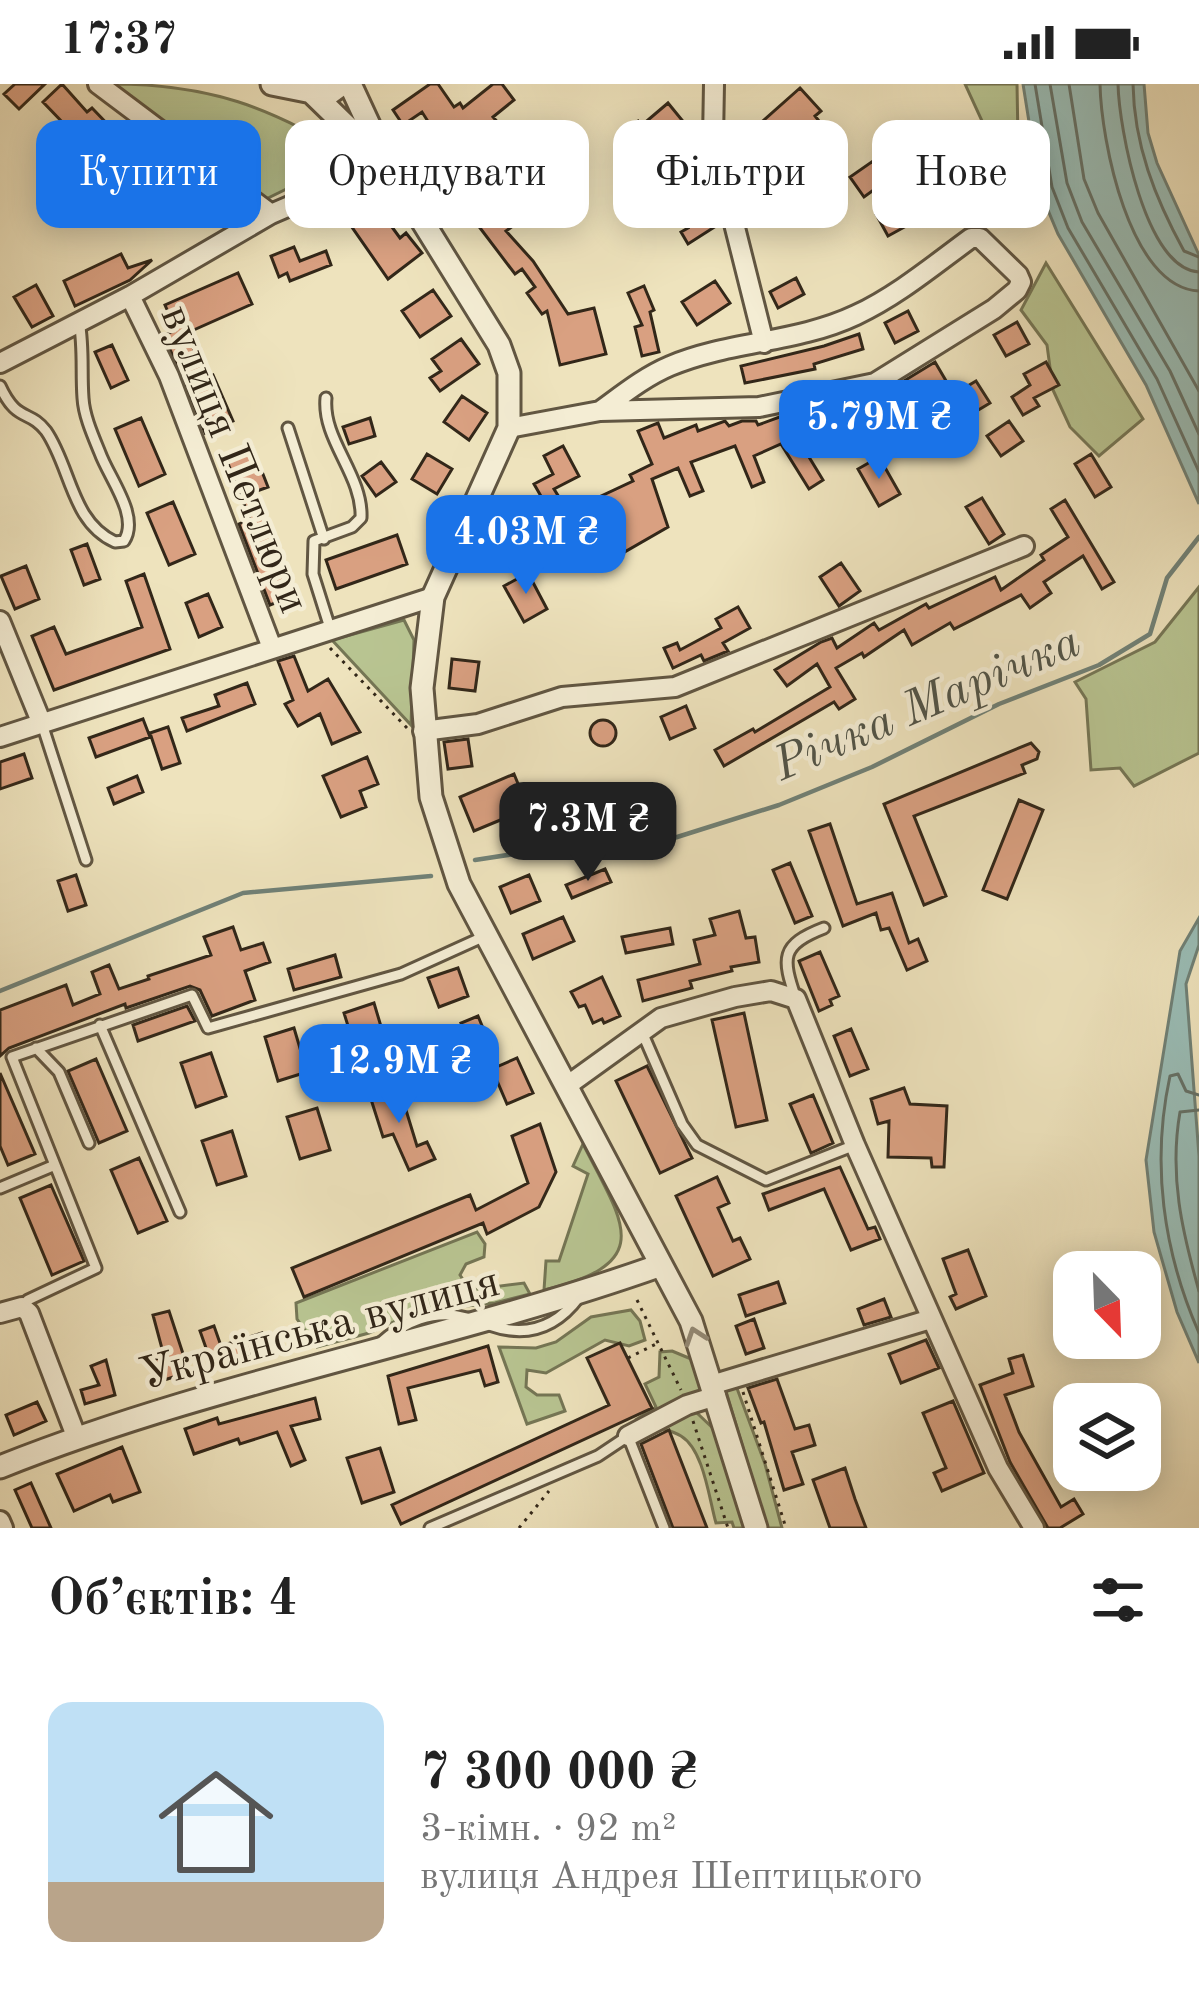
<!DOCTYPE html>
<html lang="uk">
<meta charset="utf-8">
<style>
:root{--surface:#fff;--page:#f6f6f6;--text:#222;--muted:#767676;--accent:#1a73e8}
body{margin:0;font-family:"Old Standard TT",serif;background:var(--page);color:var(--text);height:100vh;display:flex;flex-direction:column;font-size:45px;white-space:nowrap}
*{box-sizing:border-box;margin:0}
p{font-size:39px;color:var(--muted)}
.icon{flex:none;width:66px;height:66px;fill:none;stroke:currentColor;stroke-width:2;stroke-linecap:round;stroke-linejoin:round}
.map{position:relative;height:1444px;overflow:hidden}
.drawer{display:flex;flex-direction:column;background:var(--surface);flex:1}
.drawer>*{flex:none}
.banner{position:absolute;left:36px;top:36px;width:1128px;height:108px;display:flex;gap:24px}
.needle{width:78px;rotate:157deg}
.fabs{position:absolute;left:1053px;top:1167px;display:grid;gap:24px}
.fabs a{display:grid;place-items:center;width:108px;height:108px;border-radius:24px;background:var(--surface);box-shadow:0 6px 30px #0003;font-size:60px}
.price{position:absolute;translate:-50% -102px;padding:0 27px;border-radius:24px;background:var(--accent);color:#fff;font-size:39px;line-height:78px;filter:drop-shadow(0 3px 6px #0008)}
.price::after{content:'';position:absolute;left:50%;top:72px;width:36px;height:27px;margin-left:-18px;background:inherit;clip-path:polygon(0 0,100% 0,50% 100%)}
.price.on{background:#222;color:#fff}
ul{padding:0;list-style:none}
li{display:flex;align-items:center;gap:36px;height:300px;padding:0 48px}
li span{display:grid;place-items:center;flex:none;width:336px;height:240px;border-radius:24px;color:#555}
li>.icon{margin-inline-start:auto}
span .icon{width:144px;height:144px;fill:#fffc;stroke-width:1}
li b{font-size:51px}
h2{display:flex;justify-content:space-between;align-items:center;height:144px;padding:0 48px;font-size:51px}
.pill{padding:0 42px;border-radius:24px;background:var(--surface);box-shadow:0 6px 30px #0003;font-size:42px;line-height:108px}
.pill.on{background:var(--accent);color:#fff}
.status{display:flex;justify-content:space-between;align-items:center;height:84px;padding:0 60px;background:var(--surface);direction:ltr}
.status svg{height:33px;fill:currentColor}
.map>svg:first-child{display:block}
.green{fill:#b8c491;stroke:#757655;stroke-width:3}
.water{fill:#9abdb6;stroke:#708177;stroke-width:3}
.lines{fill:none;stroke-linecap:round;stroke-linejoin:round}
.shore{stroke:#667268;stroke-width:3}
.stream{stroke:#708177;stroke-width:4.5}
.building{fill:#d9a081;stroke:#322719;stroke-width:3}
.service-casing{stroke:#615642;stroke-width:15}
.minor-casing{stroke:#615642;stroke-width:24}
.tertiary-casing{stroke:#615642;stroke-width:27}
.path{stroke:#322719;stroke-width:3;stroke-dasharray:3 6;stroke-linecap:butt}
.service{stroke:#f4edd4;stroke-width:9}
.minor{stroke:#f4edd4;stroke-width:18}
.tertiary{stroke:#f4edd4;stroke-width:21}
.oneway{stroke:#938a76}
.labels{text-anchor:middle;stroke-width:9;stroke-linejoin:round;paint-order:stroke}
.street-label{font-size:45px;fill:#322719;stroke:#f4edd4}
.water-label{font-size:48px;font-style:italic;fill:#515448;stroke:#f4edd4}
</style>
<div class="status"><b>17:37</b><svg viewBox="0 0 49 12"><path d="M0 12V9h3v3zM5 12V6h3v6zM10 12V3h3v9zM15 12V0h3v12zM26 1h20v11H26zM47 4h2v5h-2z"/></svg></div>
<div class="map">
<svg width="1199" height="1444" viewBox="0 0 1199 1444">
<rect width="100%" height="100%" fill="#eee3bd"/>
<filter id="stains"><feTurbulence type="fractalNoise" baseFrequency=".00167" numOctaves="4"/><feColorMatrix values="0 0 0 0 .2 0 0 0 0 .09 0 0 0 0 .02 0 0 0 .5 -.17"/></filter>
<radialGradient id="worn" r=".72"><stop offset=".6" stop-color="#630" stop-opacity="0"/><stop offset="1" stop-color="#630" stop-opacity=".3"/></radialGradient>
<path class="green" d="M 113,0 C 208,0 272,23 351,73 L 262,117 L 114,6 Z
M 965,0 L 1017,0 L 1018,56 L 1001,72 L 1012,114 L 1003,127 L 973,72 L 983,39 Z
M 1046,179 L 1143,335 L 1099,372 L 1070,343 L 1053,306 L 1047,261 L 1021,226 Z
M 1199,503 L 1199,669 L 1134,702 L 1120,684 L 1091,686 L 1086,615 L 1075,598 L 1155,558 Z
M 404,536 L 414,556 L 411,641 L 332,556 Z
M 583,1060 C 623,1139 658,1179 544,1206 L 546,1177 L 559,1177 L 588,1090 L 573,1082 Z
M 477,1148 L 485,1160 L 484,1173 L 466,1180 L 460,1191 L 470,1206 L 524,1199 L 530,1210 L 495,1219 L 418,1227 L 369,1249 L 317,1263 L 297,1235 L 296,1219 Z
M 631,1226 L 640,1237 L 645,1256 L 629,1262 L 605,1256 L 546,1289 L 527,1286 L 526,1303 L 537,1311 L 559,1311 L 565,1327 L 527,1340 L 499,1263 L 536,1264 L 556,1258 L 591,1233 Z
M 672,1267 L 696,1277 L 706,1306 L 694,1314 L 697,1329 L 719,1350 L 747,1444 L 734,1444 L 732,1438 L 716,1439 C 709,1415 704,1366 681,1352 C 668,1344 652,1344 637,1335 L 656,1323 L 645,1300 L 659,1293 L 660,1268 Z
M 735,1299 L 765,1380 L 782,1444 L 767,1444 L 725,1304 Z"/>
<path class="water" d="M 1023,0 L 1144,0 L 1148,49 L 1157,79 L 1199,171 L 1199,420 L 1146,301 L 1058,150 L 1040,107 Z
M 1199,834 L 1199,861 L 1186,900 L 1199,1072 L 1199,1279 L 1177,1228 L 1154,1148 L 1146,1076 L 1180,867 Z"/>
<g class="lines">
<path class="shore" d="M 1035,0 L 1052,103 L 1068,144 L 1157,295 L 1199,388
M 1050,0 L 1067,99 L 1082,138 L 1170,287 L 1199,350
M 1069,0 L 1084,95 L 1098,129 L 1199,307
M 1100,0 C 1101,55 1129,204 1199,207
M 1118,0 C 1119,44 1145,185 1199,188
M 1133,0 C 1134,61 1155,114 1184,167 L 1199,173
M 1199,1011 L 1186,1007 L 1178,990 L 1170,992 C 1151,1079 1163,1167 1199,1249
M 1199,1026 L 1180,1028 C 1169,1091 1182,1147 1199,1207"/>
<path class="stream" d="M 475,776 L 553,764 L 674,754 L 779,721 L 872,683 L 999,620 L 1099,581 L 1150,550 L 1167,494 L 1199,453
M 0,907 L 243,809 L 431,792"/>
</g>
<path class="building" d="M 15,0 L 45,0 L 19,25 L 4,10 Z
M 62,0 L 87,28 L 92,24 L 119,52 L 124,48 L 157,81 L 164,76 L 185,101 L 197,130 L 170,141 L 149,90 L 149,109 L 101,61 L 92,69 L 43,18 Z
M 430,0 L 438,0 L 454,23 L 460,19 L 463,24 L 493,0 L 502,0 L 514,16 L 493,33 L 534,79 L 522,89 L 499,61 L 495,65 L 474,40 L 443,61 L 422,28 L 403,41 L 393,26 Z
M 800,4 L 821,27 L 815,32 L 837,60 L 818,74 L 814,68 L 782,92 L 767,73 L 755,83 L 736,61 Z
M 668,19 L 686,41 L 655,66 L 659,73 L 645,81 L 623,46 L 638,37 L 641,42 Z
M 460,66 L 471,81 L 461,88 L 493,133 L 510,120 L 521,136 L 506,147 L 533,177 L 568,230 L 594,224 L 606,270 L 560,281 L 547,227 L 542,230 L 527,209 L 535,203 L 522,185 L 515,190 L 474,136 L 469,140 L 430,87 Z
M 873,77 L 886,97 L 864,113 L 850,93 Z
M 688,91 L 705,114 L 701,117 L 716,142 L 688,160 L 681,148 L 688,144 L 663,109 Z
M 373,117 L 400,154 L 406,149 L 422,169 L 388,195 L 347,136 Z
M 898,118 L 910,140 L 888,152 L 876,130 Z
M 294,163 L 300,177 L 326,167 L 331,181 L 290,197 L 287,189 L 279,193 L 271,172 Z
M 121,170 L 128,184 L 152,176 L 130,196 L 75,222 L 64,197 Z
M 238,189 L 252,220 L 187,249 L 206,294 L 213,291 L 233,337 L 205,349 L 164,251 L 176,246 L 165,221 Z
M 796,194 L 804,210 L 778,224 L 770,208 Z
M 715,197 L 730,219 L 697,241 L 682,218 Z
M 36,201 L 53,232 L 32,243 L 14,213 Z
M 644,202 L 654,226 L 650,228 L 659,268 L 642,272 L 635,243 L 642,241 L 628,209 Z
M 433,206 L 451,232 L 420,253 L 402,227 Z
M 908,227 L 918,247 L 895,259 L 885,239 Z
M 1017,238 L 1029,260 L 1006,272 L 994,251 Z
M 859,250 L 863,265 L 814,280 L 815,285 L 745,299 L 741,282 L 824,262 Z
M 461,255 L 479,280 L 440,307 L 430,294 L 441,287 L 432,275 Z
M 112,261 L 128,296 L 111,304 L 95,268 Z
M 935,278 L 952,307 L 935,317 L 932,312 L 913,323 L 909,316 L 852,342 L 855,348 L 809,373 L 823,396 L 809,405 L 781,360 L 754,372 L 764,398 L 752,403 L 735,362 L 691,378 L 703,407 L 690,412 L 678,384 L 652,395 L 668,443 L 621,470 L 597,414 L 633,397 L 630,391 L 652,380 L 638,347 L 658,339 L 664,354 L 696,341 L 698,347 L 725,337 L 729,342 L 742,337 L 756,337 L 758,341 L 785,331 L 787,337 L 811,327 L 813,332 L 841,320 L 845,323 L 881,311 Z
M 1046,278 L 1059,301 L 1034,314 L 1039,322 L 1023,331 L 1012,313 L 1030,301 L 1024,290 Z
M 976,297 L 990,319 L 975,328 L 961,306 Z
M 462,312 L 487,329 L 469,356 L 444,338 Z
M 141,334 L 165,390 L 139,402 L 115,345 Z
M 370,334 L 375,352 L 349,360 L 343,343 Z
M 1009,337 L 1023,357 L 1001,372 L 987,352 Z
M 252,362 L 268,403 L 254,408 L 296,511 L 270,521 L 239,440 L 250,435 L 225,372 Z
M 563,362 L 579,392 L 554,405 L 582,450 L 568,459 L 534,400 L 553,390 L 544,372 Z
M 427,370 L 452,385 L 437,410 L 412,395 Z
M 1091,370 L 1111,403 L 1095,413 L 1075,380 Z
M 879,373 L 900,410 L 879,422 L 858,385 Z
M 381,378 L 396,398 L 376,412 L 362,392 Z
M 982,414 L 1004,450 L 989,460 L 966,423 Z
M 1065,416 L 1114,498 L 1102,505 L 1083,472 L 1044,498 L 1051,509 L 1030,524 L 1021,511 L 954,545 L 950,539 L 912,561 L 904,546 L 864,573 L 862,569 L 836,584 L 855,615 L 839,625 L 834,618 L 724,682 L 715,666 L 753,645 L 755,648 L 830,603 L 817,580 L 787,602 L 775,586 L 821,558 L 832,554 L 837,564 L 874,539 L 879,546 L 926,520 L 929,524 L 995,493 L 1001,506 L 1044,476 L 1041,471 L 1068,453 L 1051,425 Z
M 173,418 L 195,470 L 169,481 L 147,429 Z
M 516,423 L 532,450 L 516,460 L 499,432 Z
M 397,451 L 407,480 L 336,505 L 326,476 Z
M 87,460 L 100,495 L 84,501 L 71,466 Z
M 841,479 L 860,507 L 839,522 L 820,493 Z
M 26,482 L 39,515 L 15,525 L 1,492 Z
M 528,489 L 547,525 L 524,538 L 504,502 Z
M 144,490 L 170,565 L 54,606 L 32,552 L 54,543 L 66,570 L 142,543 L 126,497 Z
M 208,510 L 222,543 L 199,553 L 186,519 Z
M 738,523 L 750,544 L 723,559 L 728,567 L 704,577 L 701,571 L 673,584 L 664,564 L 677,559 L 680,566 L 721,544 L 716,535 Z
M 294,572 L 308,607 L 328,595 L 360,648 L 332,660 L 320,630 L 298,642 L 285,620 L 293,616 L 278,577 Z
M 452,575 L 479,578 L 475,607 L 449,604 Z
M 247,599 L 255,620 L 187,647 L 182,634 L 219,622 L 215,611 Z
M 686,622 L 695,644 L 670,655 L 661,633 Z
M 143,635 L 150,653 L 96,673 L 89,654 Z
M590 649a13 13 0 1 1 26 0a13 13 0 1 1-26 0Z
M 168,643 L 180,679 L 162,685 L 150,649 Z
M 468,655 L 472,682 L 448,685 L 444,658 Z
M 1031,659 L 1039,668 L 1037,675 L 1022,681 L 1025,689 L 914,732 L 946,812 L 924,821 L 884,720 Z
M 24,670 L 32,694 L 0,705 L 0,678 Z
M 367,673 L 378,700 L 360,707 L 366,723 L 341,733 L 323,692 Z
M 514,690 L 533,736 L 515,743 L 510,732 L 474,747 L 460,713 Z
M 137,692 L 143,708 L 114,720 L 108,704 Z
M 1019,716 L 1043,726 L 1007,815 L 983,806 Z
M 830,740 L 857,820 L 892,809 L 909,859 L 918,855 L 927,877 L 907,886 L 889,844 L 881,846 L 876,829 L 843,842 L 809,747 Z
M 790,779 L 812,832 L 795,839 L 773,786 Z
M 605,785 L 611,798 L 572,814 L 566,801 Z
M 76,791 L 86,821 L 68,827 L 58,797 Z
M 529,791 L 540,817 L 511,829 L 500,803 Z
M 739,827 L 746,854 L 755,853 L 759,878 L 731,883 L 732,887 L 690,897 L 692,904 L 643,917 L 638,896 L 700,880 L 694,856 L 715,851 L 710,835 Z
M 563,833 L 574,857 L 533,875 L 523,850 Z
M 233,843 L 241,866 L 263,859 L 270,878 L 245,887 L 255,916 L 212,932 L 200,906 L 190,902 L 126,924 L 125,920 L 9,964 L 0,972 L 0,926 L 66,901 L 73,921 L 100,910 L 92,888 L 109,881 L 119,905 L 149,895 L 148,892 L 211,871 L 204,853 Z
M 670,844 L 673,860 L 626,869 L 622,853 Z
M 820,868 L 839,912 L 830,916 L 832,921 L 819,927 L 799,877 Z
M 335,871 L 341,893 L 294,906 L 288,885 Z
M 458,884 L 468,912 L 439,923 L 428,894 Z
M 602,893 L 620,932 L 604,939 L 602,935 L 593,939 L 585,921 L 579,923 L 571,908 Z
M 374,919 L 391,976 L 374,982 L 371,970 L 358,974 L 344,929 Z
M 187,922 L 195,937 L 138,957 L 133,941 Z
M 744,929 L 767,1036 L 736,1043 L 712,936 Z
M 478,932 L 492,966 L 476,973 L 461,939 Z
M 294,944 L 307,988 L 278,997 L 265,953 Z
M 851,945 L 868,985 L 850,992 L 834,952 Z
M 211,969 L 226,1012 L 196,1023 L 181,979 Z
M 517,974 L 533,1009 L 507,1020 L 492,985 Z
M 96,975 L 127,1047 L 99,1059 L 68,987 Z
M 647,982 L 692,1074 L 660,1089 L 616,997 Z
M 0,989 L 35,1070 L 8,1081 L 0,1062 Z
M 398,1000 L 417,1062 L 427,1058 L 435,1075 L 409,1086 L 393,1050 L 383,1053 L 369,1009 Z
M 904,1004 L 910,1020 L 947,1022 L 944,1083 L 932,1083 L 931,1074 L 888,1073 L 889,1037 L 878,1040 L 871,1015 Z
M 813,1011 L 833,1059 L 811,1069 L 790,1020 Z
M 317,1024 L 330,1066 L 300,1075 L 287,1033 Z
M 540,1040 L 556,1088 L 539,1123 L 487,1150 L 483,1139 L 304,1213 L 292,1184 L 470,1111 L 476,1126 L 528,1099 L 512,1052 Z
M 232,1047 L 246,1092 L 217,1101 L 202,1057 Z
M 139,1074 L 167,1137 L 138,1149 L 111,1086 Z
M 840,1083 L 868,1145 L 875,1143 L 880,1155 L 851,1166 L 824,1105 L 769,1126 L 763,1110 Z
M 717,1093 L 729,1119 L 718,1124 L 733,1157 L 740,1154 L 750,1175 L 713,1192 L 676,1112 Z
M 51,1101 L 84,1177 L 52,1191 L 20,1114 Z
M 968,1166 L 986,1212 L 956,1225 L 950,1213 L 956,1210 L 943,1175 Z
M 778,1198 L 785,1219 L 746,1232 L 739,1211 Z
M 884,1215 L 891,1233 L 864,1241 L 858,1225 Z
M 169,1227 L 189,1288 L 158,1298 L 151,1277 L 164,1272 L 153,1231 Z
M 754,1235 L 764,1264 L 746,1270 L 736,1242 Z
M 214,1242 L 221,1262 L 262,1249 L 267,1265 L 212,1281 L 200,1247 Z
M 926,1256 L 939,1284 L 901,1299 L 889,1270 Z
M 620,1259 L 652,1324 L 401,1440 L 392,1421 L 609,1321 L 587,1274 Z
M 488,1262 L 498,1298 L 485,1302 L 480,1286 L 408,1304 L 416,1336 L 399,1340 L 388,1292 Z
M 1023,1271 L 1033,1302 L 1005,1311 L 1019,1348 L 1061,1423 L 1074,1415 L 1083,1430 L 1060,1444 L 1048,1444 L 1010,1378 L 980,1301 L 1013,1289 L 1009,1275 Z
M 106,1276 L 115,1311 L 85,1320 L 81,1306 L 99,1301 L 91,1282 Z
M 777,1295 L 795,1345 L 809,1341 L 815,1361 L 792,1368 L 803,1400 L 784,1406 L 764,1338 L 761,1339 L 748,1304 Z
M 315,1314 L 320,1335 L 291,1342 L 305,1376 L 291,1382 L 277,1348 L 240,1360 L 238,1355 L 194,1370 L 185,1345 L 217,1334 L 219,1340 Z
M 953,1317 L 984,1389 L 942,1407 L 934,1389 L 946,1384 L 923,1329 Z
M 37,1318 L 46,1337 L 14,1351 L 6,1331 Z
M 669,1346 L 707,1444 L 673,1444 L 641,1360 Z
M 122,1363 L 140,1408 L 113,1418 L 110,1411 L 74,1427 L 57,1390 Z
M 380,1364 L 394,1408 L 362,1419 L 347,1374 Z
M 845,1384 L 855,1415 L 866,1444 L 830,1444 L 813,1396 Z
M 31,1399 L 51,1444 L 32,1444 L 15,1406 Z"/>
<g class="lines">
<defs>
<path id="service" d="M 0,302 C 17,339 29,325 46,347 C 71,383 71,438 115,458 L 124,457 C 140,432 109,394 100,369 C 93,352 84,332 83,314 C 81,288 84,264 79,237
M 326,314 C 322,356 363,391 361,434 L 352,443 L 314,457 L 313,490 L 330,544
M 288,344 L 324,455
M 42,640 L 86,776
M 796,915 C 782,874 780,861 824,844
M 100,941 L 180,1128
M 642,948 L 682,1040 L 697,1061 L 766,1096 L 855,1061
M 36,964 L 59,988 L 89,1059
M 0,1104 L 55,1081 L 12,973 L 192,911 L 208,944 L 401,890 L 485,852
M 22,1223 L 28,1216 L 96,1184 L 55,1081
M 489,1241 C 526,1254 556,1244 579,1213
M 379,1260 C 403,1238 434,1224 467,1234
M 430,1444 L 598,1372 L 628,1352 L 664,1444"/>
<path id="minor" d="M 98,0 L 271,130
M 714,0 L 713,56 L 764,259
M 130,212 L 169,292 L 272,564
M 0,279 L 130,212 L 271,130 L 387,80
M 509,344 L 600,327 L 759,323 L 875,299 L 994,225 L 1017,206 L 1021,198 L 1018,191 L 980,154 L 971,154 C 934,181 897,212 856,231 C 797,259 729,257 670,282 C 644,293 622,311 600,327
M 0,537 L 42,640
M 423,647 L 478,640 L 562,613 L 675,603 L 1024,462
M 0,653 L 433,513
M 568,1001 L 661,934 L 735,913 L 771,907 L 796,915 L 855,1061 L 998,1384 L 1034,1444
M 0,1229 L 22,1223 L 29,1229 L 76,1352
M 711,1301 L 931,1235
M 628,1352 L 687,1321 L 716,1312
M 0,1437 L 3,1444"/>
<path id="tertiary" d="M 272,0 L 327,11 L 342,0
M 303,0 L 373,68
M 350,0 L 387,80 L 499,261 L 509,289 L 509,344 L 433,513 L 422,604 L 431,713 L 459,800 L 691,1237 L 756,1444
M 0,1383 C 215,1297 443,1258 661,1181"/>
</defs>
<use href="#service" class="service-casing"/>
<use href="#minor" class="minor-casing"/>
<use href="#tertiary" class="tertiary-casing"/>
<path class="path" d="M 303,96 L 344,67
M 330,564 L 407,644
M 637,1216 L 681,1306
M 628,1274 L 658,1259
M 743,1308 L 786,1444
M 693,1337 L 728,1444
M 519,1444 L 549,1407"/>
<use href="#service" class="service"/>
<use href="#minor" class="minor"/>
<use href="#tertiary" class="tertiary"/>
</g>
<defs><path id="oneway-chevron" d="M-2-3.5L2.5 0L-2 3.5" fill="none" stroke-width="1.6" stroke-linecap="round" stroke-linejoin="round" transform="scale(3)"/></defs>
<use class="oneway" href="#oneway-chevron" transform="translate(695 1252) rotate(-109)"/>
<g class="labels">
<g class="street-label">
<text transform="translate(237 374) rotate(68)" y="16">вулиця Петлюри</text>
<text transform="translate(319 1242) rotate(-15)" y="16">Українська вулиця</text>
</g>
<g class="water-label">
<text transform="translate(926 617) rotate(-23)" y="17">Річка Марічка</text>
</g>
</g>
<rect width="100%" height="100%" filter="url(#stains)"/>
<rect width="100%" height="100%" fill="url(#worn)"/>
</svg>
<div class="fabs">
<a><svg class="needle" viewBox="-14 -14 28 28"><path d="M0-13l5 13h-10z" fill="#e53935"/><path d="M0 13l5-13h-10z" fill="#767676"/></svg></a>
<a><svg class="icon" aria-label="layers" viewBox="0 0 24 24"><path d="M12 4l9 5-9 5-9-5zM3 14l9 5 9-5"/></svg></a>
</div>
<b class="price" style="left:879px;top:398px">5.79M ₴</b>
<b class="price" style="left:526px;top:513px">4.03M ₴</b>
<b class="price on" style="left:588px;top:800px">7.3M ₴</b>
<b class="price" style="left:399px;top:1042px">12.9M ₴</b>
<div class="banner">
<a class="pill on">Купити</a>
<a class="pill">Орендувати</a>
<a class="pill">Фільтри</a>
<a class="pill">Нове</a>
</div>
</div>
<section class="drawer">
<h2>Об’єктів: 4<svg class="icon" aria-label="filters" viewBox="0 0 24 24"><path d="M4 7h16M4 17h16"/><circle cx="9" cy="7" r="2"/><circle cx="15" cy="17" r="2"/></svg></h2>
<ul>
<li><span style="background:linear-gradient(#bfe0f5 75%,#b9a48a 0)"><svg class="icon" aria-label="home" viewBox="0 0 24 24"><path d="M3 11l9-7 9 7M6 9v11h12V9"/></svg></span><div><b>7 300 000 ₴</b><p>3-кімн. · 92 m²</p><p>вулиця Андрея Шептицького</p></div></li>
</ul>
</section>
